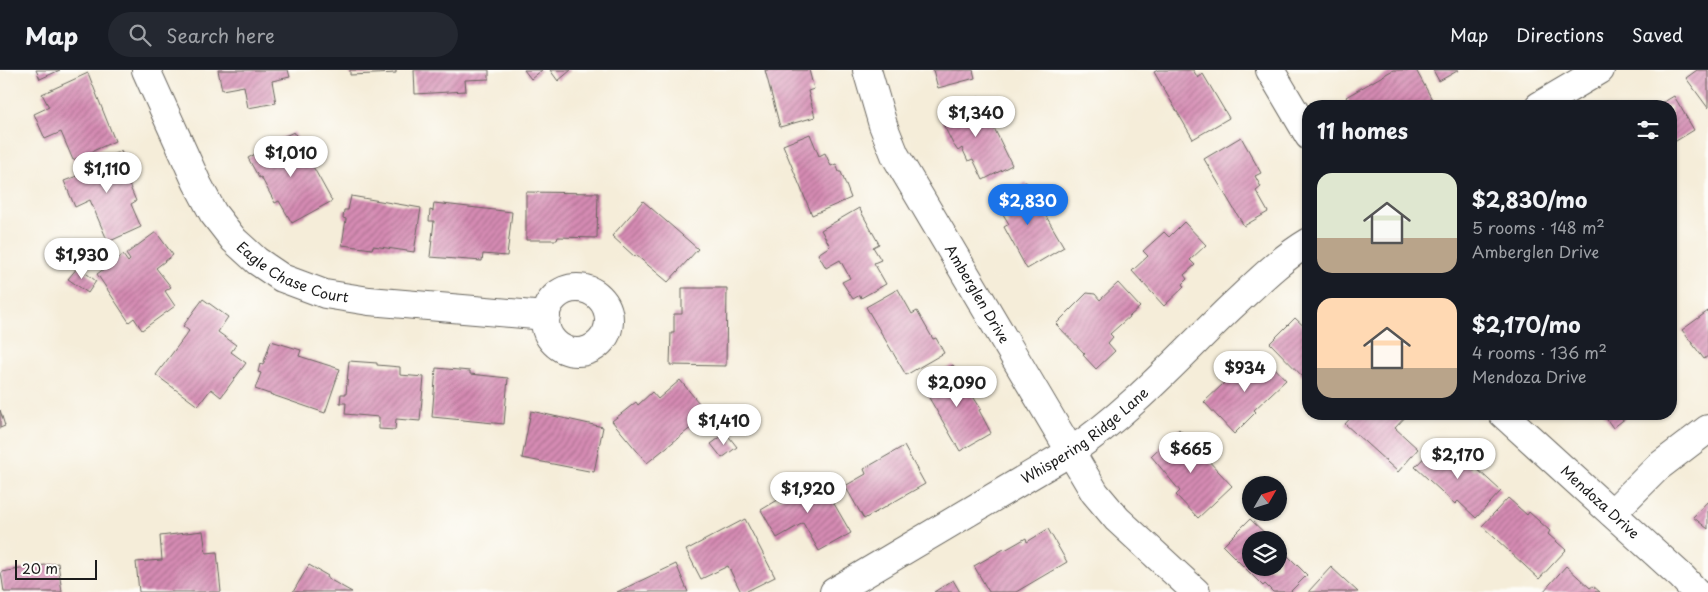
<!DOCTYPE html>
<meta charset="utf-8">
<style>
:root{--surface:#171b24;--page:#242831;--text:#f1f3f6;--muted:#9ea1a6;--line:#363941;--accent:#1a73e8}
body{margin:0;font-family:"Playpen Sans",sans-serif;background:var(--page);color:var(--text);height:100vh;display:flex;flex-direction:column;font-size:19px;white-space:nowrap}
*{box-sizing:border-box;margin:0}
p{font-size:16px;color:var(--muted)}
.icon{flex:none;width:28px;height:28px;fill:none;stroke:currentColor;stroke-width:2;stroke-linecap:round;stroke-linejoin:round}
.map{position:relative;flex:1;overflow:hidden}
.drawer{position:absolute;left:1302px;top:30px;width:375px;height:320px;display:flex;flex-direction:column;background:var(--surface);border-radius:20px;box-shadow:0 1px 4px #0004}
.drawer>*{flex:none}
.needle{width:32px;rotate:51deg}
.tools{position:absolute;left:1242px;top:406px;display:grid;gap:10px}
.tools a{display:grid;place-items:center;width:45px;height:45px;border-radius:50%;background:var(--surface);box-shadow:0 1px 4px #0004;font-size:25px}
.scale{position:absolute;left:15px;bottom:12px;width:82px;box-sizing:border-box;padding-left:5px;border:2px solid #1c1c1c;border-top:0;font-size:14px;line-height:18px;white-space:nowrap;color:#1c1c1c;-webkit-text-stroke:4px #fdfcf7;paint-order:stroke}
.price{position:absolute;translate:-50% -42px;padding:0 11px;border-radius:18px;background:#fff;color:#222;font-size:16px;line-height:32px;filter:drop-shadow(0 1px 2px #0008)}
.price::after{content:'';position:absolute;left:50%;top:30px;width:15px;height:11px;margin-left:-8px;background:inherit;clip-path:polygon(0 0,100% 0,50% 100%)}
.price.current{background:var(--accent);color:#fff}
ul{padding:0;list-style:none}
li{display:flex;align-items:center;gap:15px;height:125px;padding:0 15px}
li span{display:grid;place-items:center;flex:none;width:140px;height:100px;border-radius:15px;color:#555}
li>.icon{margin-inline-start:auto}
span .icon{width:60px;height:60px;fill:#fffc;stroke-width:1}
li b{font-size:21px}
h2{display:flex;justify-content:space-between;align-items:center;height:60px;padding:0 15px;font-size:21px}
header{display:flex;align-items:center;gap:30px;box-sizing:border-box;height:70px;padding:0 25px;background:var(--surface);border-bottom:1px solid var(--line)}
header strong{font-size:24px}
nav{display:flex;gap:28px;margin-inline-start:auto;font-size:18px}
.search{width:350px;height:45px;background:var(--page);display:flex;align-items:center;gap:12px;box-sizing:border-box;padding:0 18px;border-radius:28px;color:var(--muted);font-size:19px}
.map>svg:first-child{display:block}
.building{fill:url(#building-hatch)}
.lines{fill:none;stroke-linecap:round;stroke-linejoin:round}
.minor-casing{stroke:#68655e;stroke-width:30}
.minor{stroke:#fff;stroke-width:28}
.labels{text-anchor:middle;stroke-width:4;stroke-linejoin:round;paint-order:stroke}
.street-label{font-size:14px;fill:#1c1c1c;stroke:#fdfcf7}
</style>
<header>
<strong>Map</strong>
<div class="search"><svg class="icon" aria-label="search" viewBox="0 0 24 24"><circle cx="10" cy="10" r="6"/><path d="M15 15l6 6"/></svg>Search here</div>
<nav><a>Map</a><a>Directions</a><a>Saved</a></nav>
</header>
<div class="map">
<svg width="1708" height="522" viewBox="0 0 1708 522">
<defs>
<pattern id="building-hatch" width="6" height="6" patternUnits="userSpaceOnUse" patternTransform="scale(1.25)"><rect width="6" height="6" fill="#d58bb3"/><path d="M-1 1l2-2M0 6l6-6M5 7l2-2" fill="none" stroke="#ac7191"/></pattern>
</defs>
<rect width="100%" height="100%" fill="#fdfcf7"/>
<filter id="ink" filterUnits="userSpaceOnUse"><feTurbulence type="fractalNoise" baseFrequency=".02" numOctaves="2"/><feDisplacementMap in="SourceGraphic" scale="10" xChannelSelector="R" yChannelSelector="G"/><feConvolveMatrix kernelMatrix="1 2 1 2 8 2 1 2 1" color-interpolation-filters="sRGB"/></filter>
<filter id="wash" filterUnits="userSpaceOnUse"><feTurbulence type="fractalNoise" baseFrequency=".0096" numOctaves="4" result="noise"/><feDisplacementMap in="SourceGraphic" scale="20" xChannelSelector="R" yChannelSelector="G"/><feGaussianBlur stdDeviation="1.12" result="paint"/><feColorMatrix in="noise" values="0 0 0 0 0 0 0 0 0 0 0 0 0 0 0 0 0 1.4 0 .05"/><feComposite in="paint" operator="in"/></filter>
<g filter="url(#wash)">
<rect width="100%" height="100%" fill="#f5edd9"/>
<g id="blocks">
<path class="building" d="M 36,0 L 60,0 L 40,9 Z
M 218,0 L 288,0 L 290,7 L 272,11 L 276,33 L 248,38 L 244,16 L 222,20 Z
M 350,0 L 396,0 L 396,3 L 350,5 Z
M 414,0 L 489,0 L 489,9 L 465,10 L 466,21 L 415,24 Z
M 524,0 L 542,0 L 531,9 Z
M 550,0 L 571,0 L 558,11 Z
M 765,0 L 809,0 L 814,19 L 808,21 L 815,47 L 780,57 Z
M 933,0 L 973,0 L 975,8 L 938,18 Z
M 1158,0 L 1193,0 L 1198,8 L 1203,4 L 1229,48 L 1193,69 L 1154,2 Z
M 1393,0 L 1416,0 L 1434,33 L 1429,36 L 1351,36 L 1346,27 Z
M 1433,0 L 1459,0 L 1439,11 Z
M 1697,0 L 1708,0 L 1708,38 L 1686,8 Z
M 88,3 L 115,71 L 73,90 L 61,62 L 45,69 L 34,44 L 49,37 L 42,24 Z
M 1674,26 L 1694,60 L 1671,74 L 1671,36 L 1657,36 Z
M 979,27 L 1012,95 L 983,110 L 973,89 L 968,91 L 962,78 L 958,81 L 953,74 L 939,46 Z
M 294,62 L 332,131 L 292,153 L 279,131 L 275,133 L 261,107 L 259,108 L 248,88 L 279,71 L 278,69 Z
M 810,64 L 819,86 L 825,83 L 831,96 L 836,94 L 839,102 L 841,102 L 851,128 L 812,145 L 783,75 Z
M 1241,67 L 1261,103 L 1255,106 L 1261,117 L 1256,121 L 1268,142 L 1244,156 L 1204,89 Z
M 121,81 L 133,110 L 128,112 L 136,131 L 131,134 L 141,157 L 108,172 L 90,130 L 75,137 L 64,111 L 77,106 L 75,101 L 82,98 L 81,96 L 85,94 L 86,96 Z
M 1026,112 L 1064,177 L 1027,199 L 1004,157 L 1009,154 L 995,131 Z
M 526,122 L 598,123 L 597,168 L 558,167 L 557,170 L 526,170 Z
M 351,126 L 421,138 L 414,182 L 373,176 L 372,179 L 342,175 L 346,149 L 343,148 L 344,140 L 348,140 Z
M 643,131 L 698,179 L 668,212 L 636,185 L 635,187 L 612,166 Z
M 434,133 L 512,142 L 507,186 L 483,184 L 482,191 L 430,187 L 434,151 L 429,151 L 430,140 L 433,141 Z
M 859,138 L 879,174 L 873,177 L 881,190 L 874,193 L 886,214 L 861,228 L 860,225 L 853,229 L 842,212 L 850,208 L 840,190 L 826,198 L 818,184 L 830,176 L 821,160 Z
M 1184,152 L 1206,175 L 1190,190 L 1195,195 L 1184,205 L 1187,209 L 1182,214 L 1184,217 L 1164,236 L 1132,201 L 1148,186 L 1143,181 L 1164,162 L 1169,167 Z
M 156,162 L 173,185 L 156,198 L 171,217 L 165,221 L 175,236 L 142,260 L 134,248 L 129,252 L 97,204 L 123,185 L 128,192 L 130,190 L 126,184 Z
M 78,197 L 96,211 L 88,223 L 68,209 Z
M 1118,213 L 1140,237 L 1110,264 L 1113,267 L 1108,273 L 1115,281 L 1096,299 L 1083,285 L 1085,284 L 1056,254 L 1087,223 L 1095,224 L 1100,230 Z
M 682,218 L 727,218 L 726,296 L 670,295 L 671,263 L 674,263 L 674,244 L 682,244 Z
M 898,219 L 912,244 L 917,241 L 933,269 L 936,268 L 944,283 L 906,305 L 866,237 Z
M 203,229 L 228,247 L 218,262 L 236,275 L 231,282 L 246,293 L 221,327 L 211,319 L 198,336 L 156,305 L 189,261 L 183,256 Z
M 1708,241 L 1708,286 L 1704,289 L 1682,260 Z
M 1295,248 L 1309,261 L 1309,313 L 1270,273 Z
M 271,271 L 301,280 L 299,286 L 340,299 L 325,343 L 255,319 L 261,303 L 258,302 L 260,294 L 263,295 Z
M 1261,283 L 1286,310 L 1254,340 L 1256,342 L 1234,364 L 1204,332 L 1240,298 L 1243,301 Z
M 349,291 L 377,293 L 377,295 L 400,297 L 400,305 L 424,307 L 420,351 L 396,349 L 395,360 L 379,359 L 379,347 L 345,344 L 346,333 L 340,333 L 341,324 L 346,324 Z
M 953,295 L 981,339 L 979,340 L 991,363 L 960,381 L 921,314 Z
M 436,298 L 470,301 L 470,304 L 508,308 L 504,354 L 432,347 Z
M 680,310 L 708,344 L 647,393 L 612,351 L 636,332 L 638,335 L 652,322 L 658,329 Z
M 0,340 L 5,356 L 0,358 Z
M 531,341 L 603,357 L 594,402 L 522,388 Z
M 1354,344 L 1408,344 L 1395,358 L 1418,379 L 1398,402 L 1345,354 Z
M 1603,344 L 1631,344 L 1613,358 Z
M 1179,359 L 1232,416 L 1198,448 L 1176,425 L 1180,421 L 1151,386 Z
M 726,363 L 737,377 L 722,388 L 711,374 Z
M 1440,371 L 1474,401 L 1476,398 L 1501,421 L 1476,448 L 1458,431 L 1455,434 L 1415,397 Z
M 904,376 L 925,414 L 864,449 L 845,416 L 866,404 L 864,399 Z
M 818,406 L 851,463 L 819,481 L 803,453 L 777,468 L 761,440 Z
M 1508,428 L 1527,445 L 1529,442 L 1550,461 L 1548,464 L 1566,480 L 1539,509 L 1482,456 Z
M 1708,431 L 1708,459 L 1693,447 Z
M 745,449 L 775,507 L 745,522 L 741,522 L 728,496 L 701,509 L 686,480 Z
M 1250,449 L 1272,470 L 1251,470 L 1251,498 L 1279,498 L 1279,477 L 1307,505 L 1290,522 L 1273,522 L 1265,514 L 1263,516 L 1223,476 Z
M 1048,459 L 1067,492 L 1016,522 L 989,522 L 974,496 L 1004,479 L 1005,480 L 1026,468 L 1027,472 Z
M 203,461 L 206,483 L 217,482 L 221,522 L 139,522 L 136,492 L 162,490 L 160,466 Z
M 58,493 L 62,522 L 4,522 L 1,502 Z
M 676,494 L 688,522 L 617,522 Z
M 309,495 L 328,506 L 327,508 L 352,522 L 293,522 Z
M 1566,496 L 1590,518 L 1593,516 L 1600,522 L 1543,522 Z
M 1331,497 L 1358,522 L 1308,522 Z
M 953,510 L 960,522 L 934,522 Z"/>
</g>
</g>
<g filter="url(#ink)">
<use href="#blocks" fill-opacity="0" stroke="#68655e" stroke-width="1"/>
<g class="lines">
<defs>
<g id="minor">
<path id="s1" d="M 146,0 L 197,113 L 213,143 L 234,170 L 257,191 L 282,208 L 325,224 L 369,231 L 546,246"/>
<path id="s2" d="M 867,0 L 883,55 L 895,85 L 1095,423 L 1117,449 L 1196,522"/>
<path d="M 1270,0 L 1309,66"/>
<path d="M 1539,36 L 1600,0"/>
<circle cx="577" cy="250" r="32"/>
<path id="s3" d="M 1503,344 L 1682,507 L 1696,522"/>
<path d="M 1612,443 L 1658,397 L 1708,359"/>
<path id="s4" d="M 834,522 L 1070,382 C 1130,342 1179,287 1230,238 C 1255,215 1280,189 1309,172"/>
</g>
</defs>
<use href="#minor" class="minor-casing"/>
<use href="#minor" class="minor"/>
</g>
</g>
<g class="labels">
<g class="street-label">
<text dy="5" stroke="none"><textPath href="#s1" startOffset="261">Eagle Chase Court</textPath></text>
<text dy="5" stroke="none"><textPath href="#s2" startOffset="251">Amberglen Drive</textPath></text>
<text dy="5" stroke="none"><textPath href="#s4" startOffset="296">Whispering Ridge Lane</textPath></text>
<text dy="5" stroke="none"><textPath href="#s3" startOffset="131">Mendoza Drive</textPath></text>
</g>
</g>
</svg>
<div class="tools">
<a><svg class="needle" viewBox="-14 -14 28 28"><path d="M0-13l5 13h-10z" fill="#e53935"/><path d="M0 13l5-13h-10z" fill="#9ea1a6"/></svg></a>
<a><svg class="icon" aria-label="layers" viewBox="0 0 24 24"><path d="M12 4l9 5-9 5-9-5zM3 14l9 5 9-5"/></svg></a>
</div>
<div class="scale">20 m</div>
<b class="price" style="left:976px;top:68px">$1,340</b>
<b class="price" style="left:291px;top:108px">$1,010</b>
<b class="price" style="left:107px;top:124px">$1,110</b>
<b class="price current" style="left:1028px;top:156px">$2,830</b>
<b class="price" style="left:82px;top:210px">$1,930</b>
<b class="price" style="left:1245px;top:323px">$934</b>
<b class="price" style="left:957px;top:338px">$2,090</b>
<b class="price" style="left:724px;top:376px">$1,410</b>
<b class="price" style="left:1191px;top:404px">$665</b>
<b class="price" style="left:1458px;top:410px">$2,170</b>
<b class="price" style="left:808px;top:444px">$1,920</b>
<section class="drawer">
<h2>11 homes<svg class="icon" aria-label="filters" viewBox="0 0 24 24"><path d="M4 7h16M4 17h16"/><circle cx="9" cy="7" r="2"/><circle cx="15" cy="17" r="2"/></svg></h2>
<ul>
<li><span style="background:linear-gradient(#dfe7d0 65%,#b9a48a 0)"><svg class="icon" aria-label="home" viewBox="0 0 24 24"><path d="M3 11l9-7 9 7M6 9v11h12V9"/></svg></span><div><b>$2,830/mo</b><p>5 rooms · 148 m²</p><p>Amberglen Drive</p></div></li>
<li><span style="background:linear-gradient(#ffd9b3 70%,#b9a48a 0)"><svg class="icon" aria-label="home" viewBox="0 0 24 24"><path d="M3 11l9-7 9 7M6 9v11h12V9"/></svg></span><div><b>$2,170/mo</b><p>4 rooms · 136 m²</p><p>Mendoza Drive</p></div></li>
</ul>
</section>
</div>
